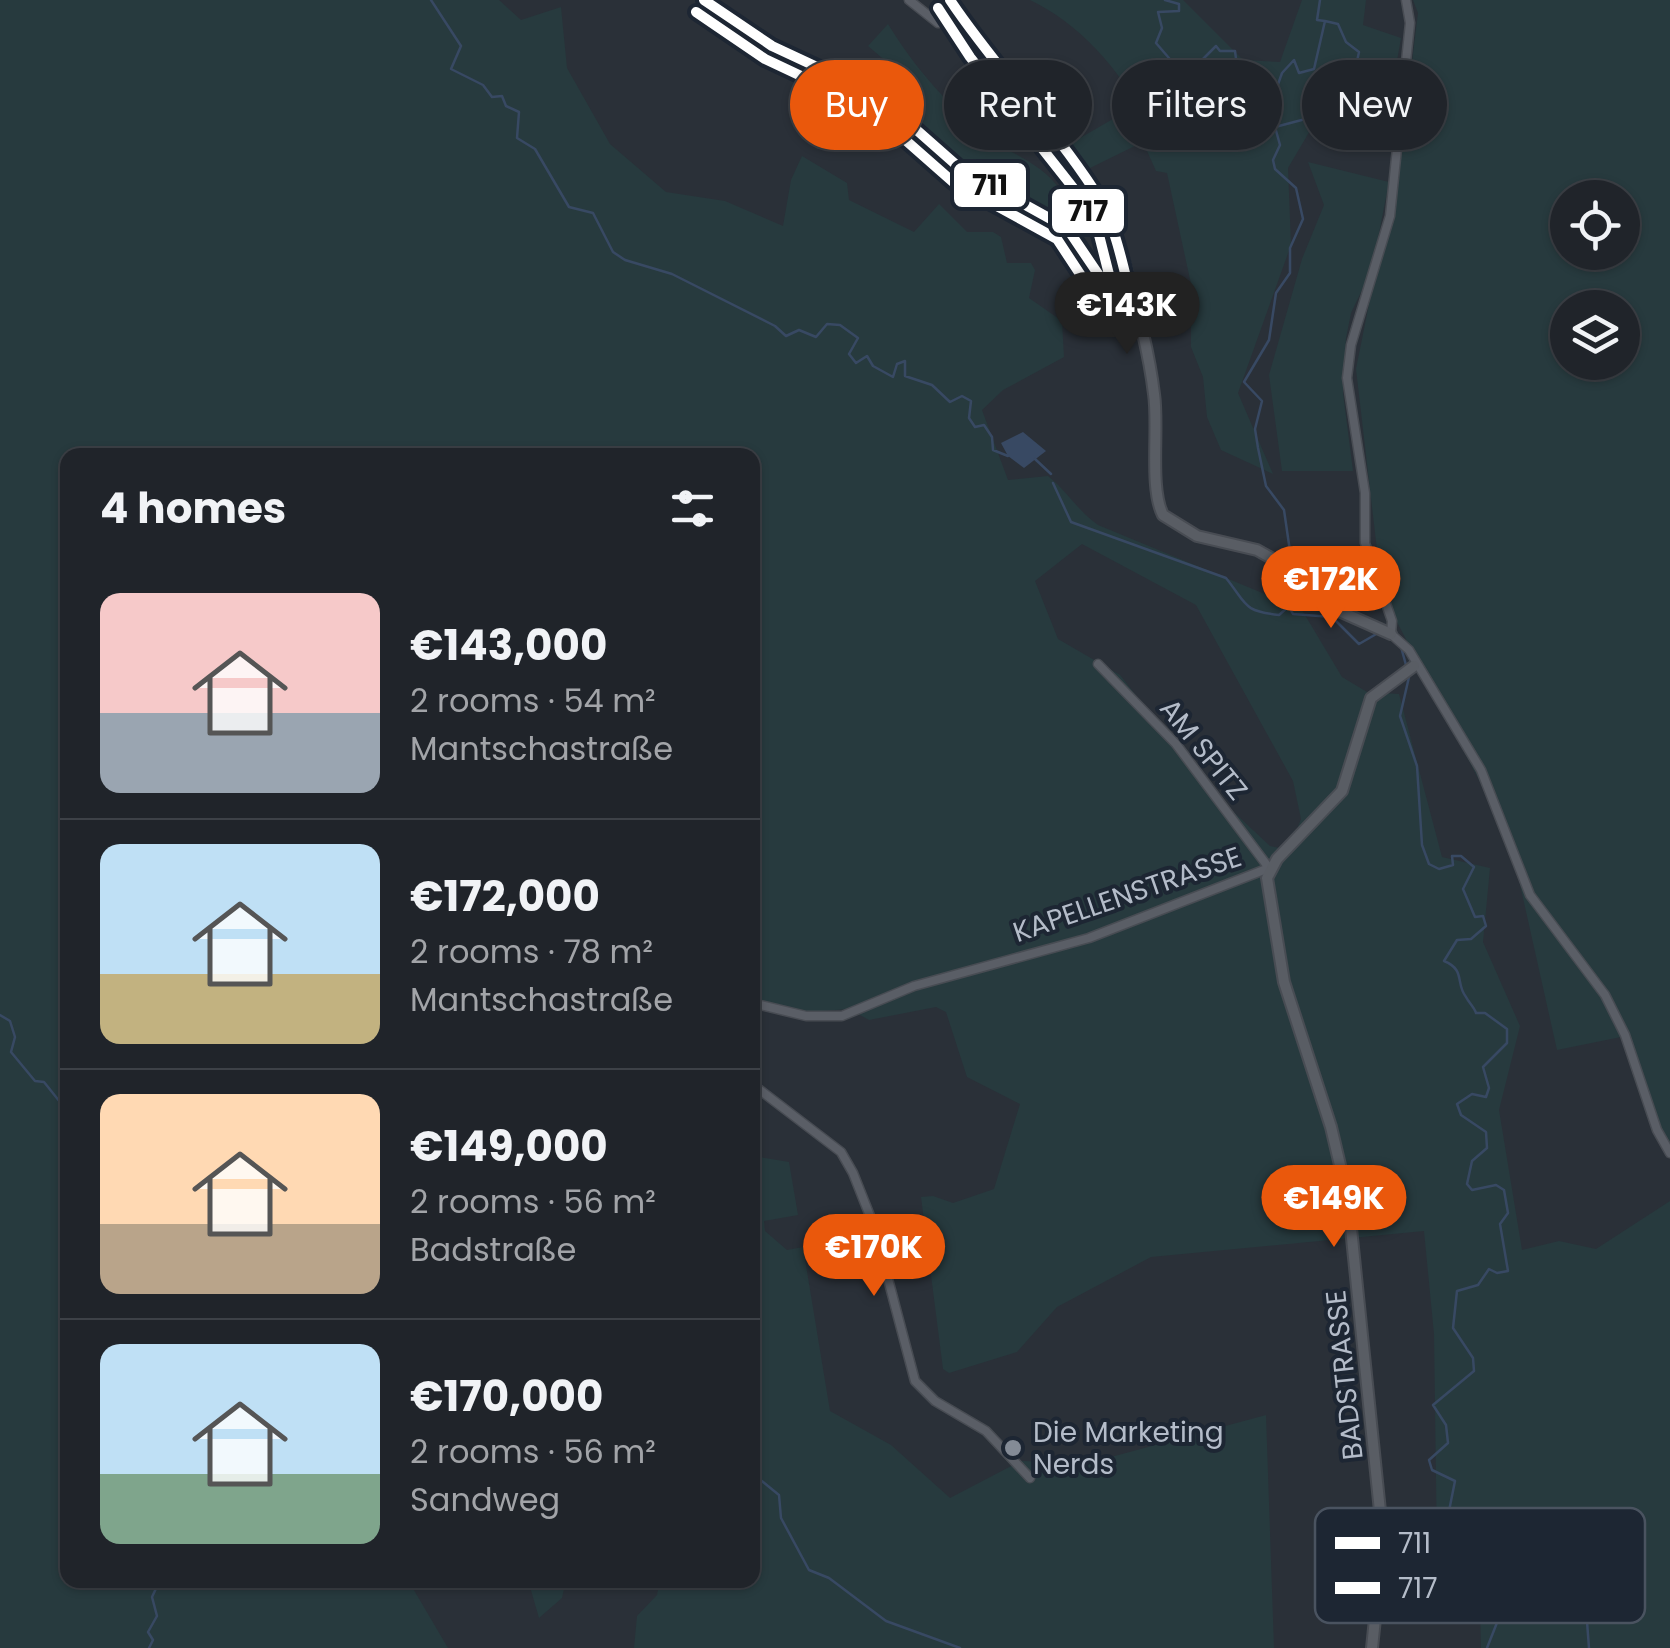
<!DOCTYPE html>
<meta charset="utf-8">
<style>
:root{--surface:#20242a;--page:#2d3036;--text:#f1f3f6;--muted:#a2a4a8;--line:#3d4147;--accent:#ea580c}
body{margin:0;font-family:Poppins,sans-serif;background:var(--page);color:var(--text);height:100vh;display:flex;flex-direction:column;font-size:38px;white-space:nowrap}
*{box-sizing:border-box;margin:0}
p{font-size:32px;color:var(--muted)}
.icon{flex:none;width:55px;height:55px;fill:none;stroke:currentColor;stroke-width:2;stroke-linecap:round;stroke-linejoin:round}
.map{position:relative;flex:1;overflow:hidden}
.drawer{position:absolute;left:60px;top:448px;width:700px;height:1140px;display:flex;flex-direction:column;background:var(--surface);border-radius:20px;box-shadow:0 2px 8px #0004,0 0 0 2px var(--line)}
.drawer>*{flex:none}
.hud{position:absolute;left:790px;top:60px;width:730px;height:90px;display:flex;gap:20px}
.fabs{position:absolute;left:1550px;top:180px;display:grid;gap:20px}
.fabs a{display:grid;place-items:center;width:90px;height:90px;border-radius:50%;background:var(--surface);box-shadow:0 2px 8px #0004,0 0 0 2px var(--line);font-size:50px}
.price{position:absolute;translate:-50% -85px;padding:0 22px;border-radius:35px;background:var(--accent);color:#fff;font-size:32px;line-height:65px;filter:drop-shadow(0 2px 5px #0008)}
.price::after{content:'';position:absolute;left:50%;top:60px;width:30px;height:22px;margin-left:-15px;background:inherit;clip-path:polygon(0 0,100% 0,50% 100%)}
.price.on{background:#222;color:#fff}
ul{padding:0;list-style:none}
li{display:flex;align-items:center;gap:30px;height:250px;padding:0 40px}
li+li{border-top:2px solid var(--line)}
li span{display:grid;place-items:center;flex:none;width:280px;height:200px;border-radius:20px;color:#555}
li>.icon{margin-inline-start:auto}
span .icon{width:120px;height:120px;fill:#fffc;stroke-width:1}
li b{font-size:42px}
h2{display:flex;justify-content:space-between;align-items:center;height:120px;padding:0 40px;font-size:42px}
.tag{padding:0 35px;border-radius:45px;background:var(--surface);box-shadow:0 2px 8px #0004,0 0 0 2px var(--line);font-size:35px;line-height:90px}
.tag.on{background:var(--accent);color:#fff}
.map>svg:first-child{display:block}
.green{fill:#273a3e;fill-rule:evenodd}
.water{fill:#384963}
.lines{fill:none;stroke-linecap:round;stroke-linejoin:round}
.stream{stroke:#384963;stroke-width:2.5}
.street-casing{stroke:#484c53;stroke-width:11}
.secondary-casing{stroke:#484c53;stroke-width:14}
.street{stroke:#5a5e66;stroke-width:8}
.secondary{stroke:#595d64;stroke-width:10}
.bus-1-casing{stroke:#1d2633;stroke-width:18}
.bus-2-casing{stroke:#1d2633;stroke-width:18}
.bus-1{stroke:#fff;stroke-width:10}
.bus-2{stroke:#fff;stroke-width:10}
.poi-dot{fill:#848b96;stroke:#1d2633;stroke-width:4}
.labels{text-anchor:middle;stroke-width:8;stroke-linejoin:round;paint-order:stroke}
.street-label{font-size:28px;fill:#b4bcc9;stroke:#1d2633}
.poi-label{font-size:28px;fill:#b4bcc9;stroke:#1d2633;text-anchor:start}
.key{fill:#1d2633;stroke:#4a5360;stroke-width:2.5}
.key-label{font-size:28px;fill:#b4bcc9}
.line-badge{stroke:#1d2633;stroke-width:4}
.pale-badge-label{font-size:28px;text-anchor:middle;font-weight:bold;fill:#111}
</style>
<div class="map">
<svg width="1670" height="1648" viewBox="0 0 1670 1648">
<rect width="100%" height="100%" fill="#2a3038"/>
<path class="green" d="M 0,0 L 499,0 L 521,20 L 561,7 L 567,68 L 610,144 L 666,192 L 725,201 L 783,226 L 791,180 L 802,156 L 847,183 L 849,200 L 914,232 L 939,204 L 967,232 L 993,232 L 1001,237 L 1007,263 L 1031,263 L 1035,270 L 1029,298 L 1062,321 L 1064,357 L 1003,390 L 982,410 L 1008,480 L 1048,476 C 1067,491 1078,511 1098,525 L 1272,597 L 1293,595 L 1342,677 L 1367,692 L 1399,694 L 1442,857 L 1490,868 L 1483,942 L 1520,1026 L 1499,1110 L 1522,1250 L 1559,1241 L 1596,1249 L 1670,1201 L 1670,1648 L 1481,1648 L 1480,1606 L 1468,1608 L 1465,1587 L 1482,1560 L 1472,1549 L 1437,1550 L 1434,1334 L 1424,1231 L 1151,1257 L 1057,1307 L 1017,1352 L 949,1373 L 943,1369 L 921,1197 L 933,1196 L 953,1203 L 994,1189 L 1020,1104 L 967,1077 L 946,1012 L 936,1007 L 869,1020 L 849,1009 L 809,1012 L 753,998 L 752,455 L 68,455 L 68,1580 L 408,1580 L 448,1648 L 0,1648 ZM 1082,544 L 1196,605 L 1293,781 L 1301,819 L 1293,839 L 1284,849 L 1270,846 L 1208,788 L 1120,675 L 1058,639 L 1035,581 Z
M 1030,0 L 1183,0 L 1243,60 L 1280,62 L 1302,0 L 1366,0 L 1363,25 L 1401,38 L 1397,61 L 1370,60 L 1348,113 L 1311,129 L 1288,168 L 1291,245 L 1238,393 L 1273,474 L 1221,450 L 1207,417 L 1203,377 L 1191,347 L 1191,284 L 1167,173 L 1156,171 L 1143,142 L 1086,170 L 1068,145 L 1125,112 L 1132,124 L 1144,118 C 1120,69 1080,24 1030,0 Z
M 1413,0 L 1670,0 L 1670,1149 L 1621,1037 L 1557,1050 L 1510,840 L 1382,593 L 1356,369 L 1403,135 L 1418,13 ZM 1568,198 L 1622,198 L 1622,252 L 1568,252 ZM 1568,308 L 1622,308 L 1622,362 L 1568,362 Z
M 888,24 C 914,67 951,110 993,140 C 1018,158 1043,164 1061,191 L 1048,214 L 964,167 L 885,98 L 902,75 L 868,46 Z
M 1308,162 L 1389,182 L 1372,269 L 1351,313 L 1346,338 L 1343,393 L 1353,471 L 1282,471 L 1269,375 L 1302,259 L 1324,205 Z
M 753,1156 L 789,1162 L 798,1215 L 764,1221 L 765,1231 L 787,1250 L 803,1247 L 830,1411 L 891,1445 L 950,1498 L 1021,1461 L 1089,1463 L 1266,1415 L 1274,1648 L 634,1648 L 637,1616 L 657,1595 L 660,1580 L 752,1580 Z
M 528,1580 L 566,1580 L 562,1598 L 539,1618 Z"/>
<path class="water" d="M 1023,432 L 1046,451 L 1024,468 L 1008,456 L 1001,443 Z"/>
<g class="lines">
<path class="stream" d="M 431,0 L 461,46 L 451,69 L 483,85 L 492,97 L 502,96 L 506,106 L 519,112 L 517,138 L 535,149 L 569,207 L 593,213 L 613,252 L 625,260 L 672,274 L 775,326 L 786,336 L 799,330 L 816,337 L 827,324 L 840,325 L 858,338 L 849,354 L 856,363 L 867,356 L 873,366 L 893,377 L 897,364 L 905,361 L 905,376 L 932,385 L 950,402 L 962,396 L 971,401 L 969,418 L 975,427 L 984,425 L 992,437 L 993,450 L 1008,456
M 1165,0 L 1179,4 L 1179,11 L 1158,12 L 1162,28 L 1156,43 L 1181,72 L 1192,70 L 1216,46 L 1220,51 L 1235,51 L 1240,90 L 1245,93 L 1255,88 L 1276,90 L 1282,73 L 1294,60 L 1299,73 L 1314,69 L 1325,21 L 1338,24 L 1346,42 L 1359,52 L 1353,80 L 1339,87 L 1333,75 L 1325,79 L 1317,116 L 1275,127 L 1280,145 L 1273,160 L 1275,169 L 1296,188 L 1303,219 L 1290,248 L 1290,273 L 1276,293 L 1269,340 L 1244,382 L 1262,401 L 1255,429 L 1258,448 L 1266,486 L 1284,510 L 1294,579
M 1320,0 L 1317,20 L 1325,21
M 1035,459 L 1051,474
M 1053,483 L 1071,522 C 1125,541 1172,559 1226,578 C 1247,604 1242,611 1279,615 L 1288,607
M 1290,585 L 1289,607 L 1293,614 L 1332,617 L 1359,644 L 1378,633
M 1401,647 L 1406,665
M 1409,677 L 1400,716 L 1417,766 L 1422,845 L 1429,864 L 1439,869 L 1453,865 L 1452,856 L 1461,856 L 1474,867 L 1463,889 L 1475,917 L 1483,916 L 1486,926 L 1471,939 L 1457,940 L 1444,961 C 1466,970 1455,983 1466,997 C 1469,1003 1474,1007 1476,1013 L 1485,1013 L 1507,1029 L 1507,1043 L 1483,1067 L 1489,1088 L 1486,1097 L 1472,1094 L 1457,1104 L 1461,1115 L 1486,1132 L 1487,1148 L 1472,1161 L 1467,1184 L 1472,1190 L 1496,1185 L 1504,1190 L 1508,1213 L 1500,1224 L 1508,1271 L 1497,1273 L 1489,1269 L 1478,1285 L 1457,1291 L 1453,1328 L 1473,1358 L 1474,1371 L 1433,1405 L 1446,1425 L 1448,1443 L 1429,1460 L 1432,1470 L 1455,1481 L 1445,1531 C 1465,1544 1480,1541 1498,1528 L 1506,1534 L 1494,1569 L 1476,1598 L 1484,1605 L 1501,1598 L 1504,1592 L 1510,1595 L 1510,1612 L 1502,1610 L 1487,1648
M 0,1015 L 10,1021 L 15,1037 L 11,1052 L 35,1081 L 44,1082 L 60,1102 L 68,1104
M 68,1116 L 61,1117 L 68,1130
M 752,1473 L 779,1495 L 781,1518 L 809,1570 L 829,1578 L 886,1621 L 960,1648
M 1583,1568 L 1589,1648
M 149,1648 L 153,1640 L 148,1632 L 157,1616 L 152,1597 L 160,1580"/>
<defs>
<path id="street" d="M 704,0 L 772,46 L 877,95 L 962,170 L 1067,228 L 1115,299 L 1133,306
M 909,0 L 938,23 L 957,12
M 1406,0 L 1410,23 L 1390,216 L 1351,345 L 1347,378 L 1365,493 L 1365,543 L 1392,621 L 1391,634 L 1409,650 L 1481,770 L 1530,895 L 1605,995 L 1625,1035 L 1657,1130 L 1670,1153
M 752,1003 L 806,1016 L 842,1016 L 914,986 L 1089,938 L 1269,868 L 1176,744 L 1098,664
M 752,1084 L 841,1152 L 853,1173 L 874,1226 L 915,1381 L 935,1401 L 986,1431 L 1030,1478
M 411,1580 L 412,1583"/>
<path id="secondary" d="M 950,0 C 994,74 1088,154 1114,230 C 1130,280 1148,343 1154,394 C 1159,427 1149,488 1163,515 L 1197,536 L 1257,550 L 1273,559 L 1301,594 L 1391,634
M 1372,1648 L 1381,1560 L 1380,1511 L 1348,1199 L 1331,1127 L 1284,982 L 1267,878 L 1277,859 L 1342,791 L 1371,698 L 1414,666"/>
</defs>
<use href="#street" class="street-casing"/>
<use href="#secondary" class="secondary-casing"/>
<use href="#street" class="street"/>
<use href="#secondary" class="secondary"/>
<defs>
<path id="bus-1" d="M 704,0 L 772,46 L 877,95 L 962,170 L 1067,228 L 1115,299 L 1133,306
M 950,0 C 994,66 1051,124 1094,190 C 1116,224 1123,267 1133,306"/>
<path id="bus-2" d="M 938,8 L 970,57 L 1082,199 L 1098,231 L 1118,310
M 696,12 L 765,59 L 869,108 L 953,182 L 1057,239 L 1103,309 L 1128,320"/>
</defs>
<use href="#bus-1" class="bus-1-casing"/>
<use href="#bus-2" class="bus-2-casing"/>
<use href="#bus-1" class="bus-1"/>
<use href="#bus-2" class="bus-2"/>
</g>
<circle class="poi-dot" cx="1013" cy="1448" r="10"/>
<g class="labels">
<g class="street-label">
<text transform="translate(1204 749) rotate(51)" y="10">AM SPITZ</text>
<text transform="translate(1127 894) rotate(-19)" y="10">KAPELLENSTRASSE</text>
<text transform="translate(1344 1375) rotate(-96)" y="10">BADSTRASSE</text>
</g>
<g class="poi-label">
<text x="1033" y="1442">Die Marketing<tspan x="1033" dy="32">Nerds</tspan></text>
</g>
</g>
<rect x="1315" y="1508" width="330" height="115" rx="15" class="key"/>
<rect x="1335" y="1537" width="45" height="12" fill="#fff"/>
<rect x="1335" y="1582" width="45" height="12" fill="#fff"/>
<g class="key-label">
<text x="1398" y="1553">711</text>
<text x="1398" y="1598">717</text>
</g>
<g class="line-badge">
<rect x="952" y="161" width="76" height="48" rx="10" fill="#fff"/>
<rect x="1050" y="187" width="76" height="48" rx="10" fill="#fff"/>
</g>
<g class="pale-badge-label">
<text x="990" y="195">711</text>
<text x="1088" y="221">717</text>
</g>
</svg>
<div class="fabs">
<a><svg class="icon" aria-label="locate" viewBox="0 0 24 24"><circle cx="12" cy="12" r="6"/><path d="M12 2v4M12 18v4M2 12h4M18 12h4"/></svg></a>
<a><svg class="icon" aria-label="layers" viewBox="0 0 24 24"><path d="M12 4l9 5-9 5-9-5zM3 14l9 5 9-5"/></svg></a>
</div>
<b class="price on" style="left:1127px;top:357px">€143K</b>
<b class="price" style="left:1331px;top:631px">€172K</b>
<b class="price" style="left:1334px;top:1250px">€149K</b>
<b class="price" style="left:874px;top:1299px">€170K</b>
<div class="hud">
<a class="tag on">Buy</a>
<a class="tag">Rent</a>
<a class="tag">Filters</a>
<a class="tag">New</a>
</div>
<section class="drawer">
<h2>4 homes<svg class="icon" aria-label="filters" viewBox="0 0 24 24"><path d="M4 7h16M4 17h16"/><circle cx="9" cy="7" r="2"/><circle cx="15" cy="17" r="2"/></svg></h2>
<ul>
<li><span style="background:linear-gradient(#f6c9c9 60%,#9aa5b1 0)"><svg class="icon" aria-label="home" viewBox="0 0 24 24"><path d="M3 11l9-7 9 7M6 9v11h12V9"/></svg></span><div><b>€143,000</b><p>2 rooms · 54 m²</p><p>Mantschastraße</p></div></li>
<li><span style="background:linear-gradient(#bfe0f5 65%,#c2b280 0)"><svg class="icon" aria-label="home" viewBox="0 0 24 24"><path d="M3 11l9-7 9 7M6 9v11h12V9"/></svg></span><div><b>€172,000</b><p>2 rooms · 78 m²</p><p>Mantschastraße</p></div></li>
<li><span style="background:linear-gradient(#ffd9b3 65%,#b9a48a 0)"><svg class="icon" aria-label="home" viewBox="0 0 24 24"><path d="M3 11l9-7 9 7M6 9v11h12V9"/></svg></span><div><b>€149,000</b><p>2 rooms · 56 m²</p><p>Badstraße</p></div></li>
<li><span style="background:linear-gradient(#bfe0f5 65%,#7fa58c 0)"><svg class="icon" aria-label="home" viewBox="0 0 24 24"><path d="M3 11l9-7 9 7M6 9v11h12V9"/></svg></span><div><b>€170,000</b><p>2 rooms · 56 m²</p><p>Sandweg</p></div></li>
</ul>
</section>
</div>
